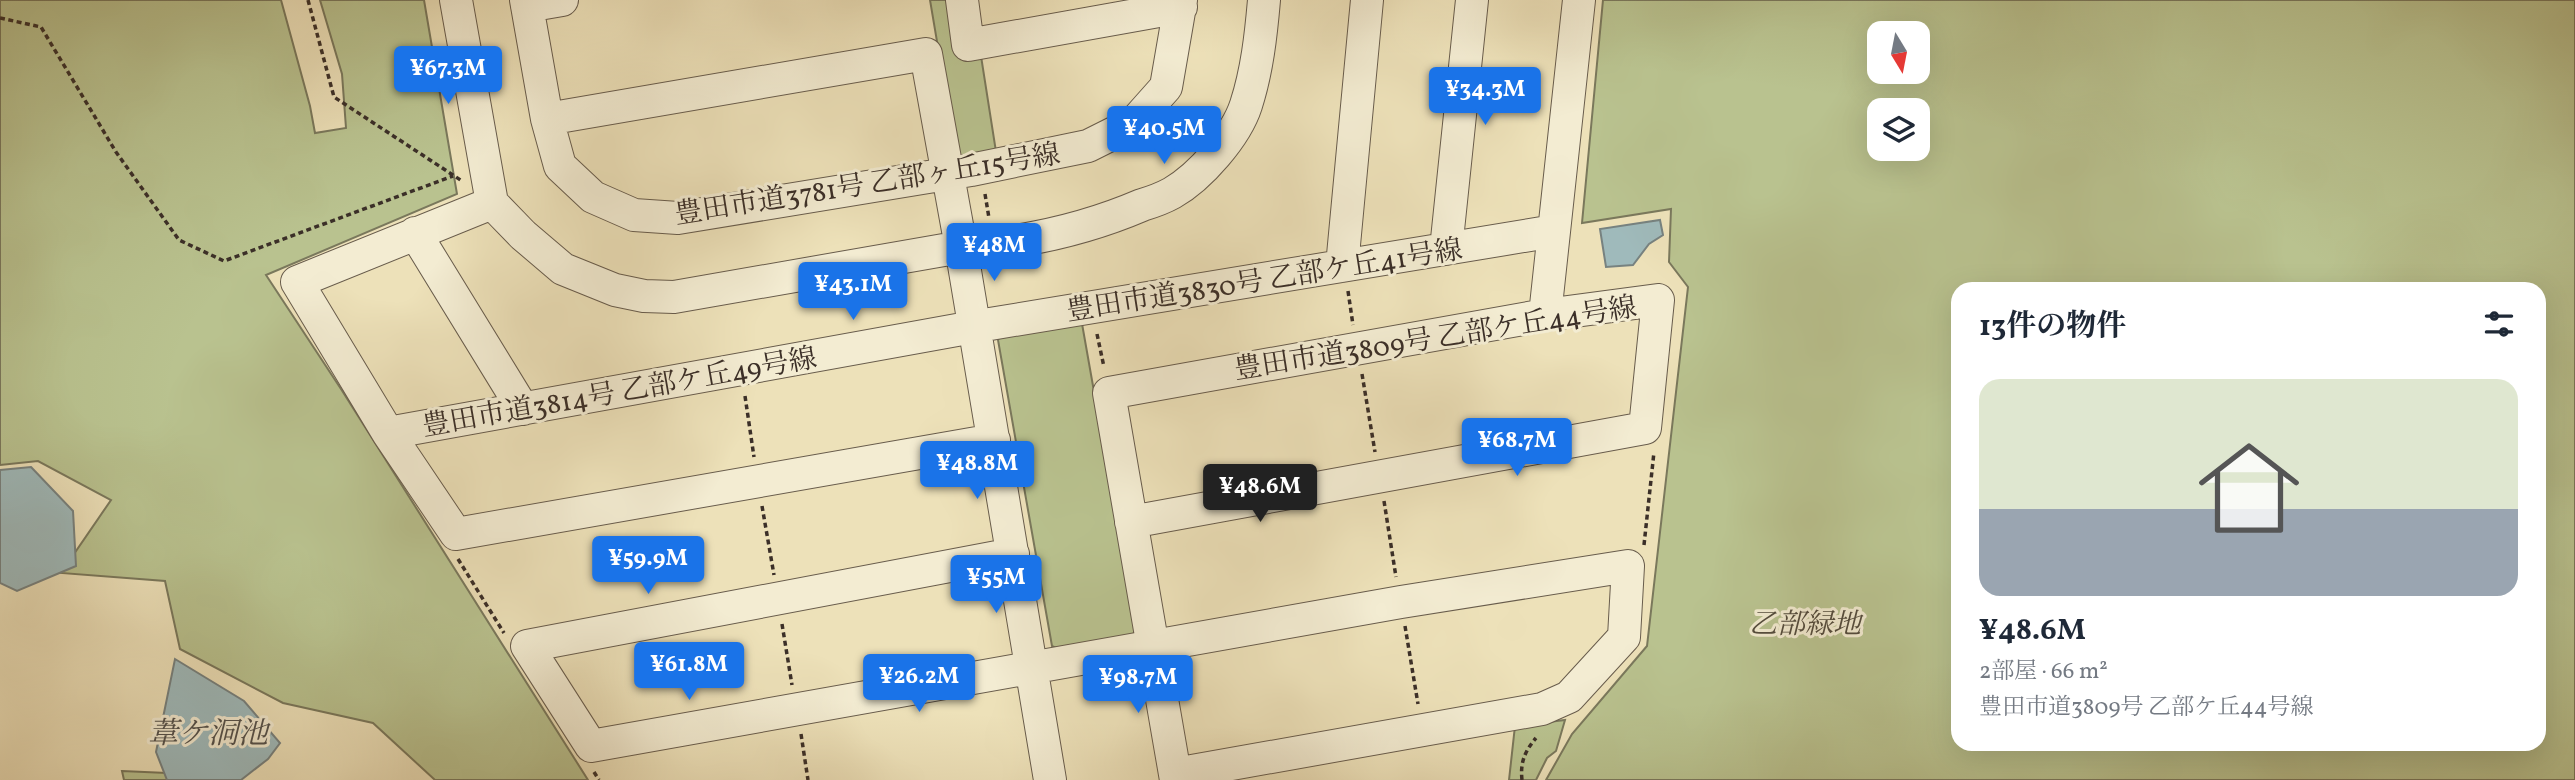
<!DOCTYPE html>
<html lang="ja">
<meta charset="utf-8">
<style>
:root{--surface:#fff;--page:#f6f6f7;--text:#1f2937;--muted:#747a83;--line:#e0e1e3;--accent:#1a73e8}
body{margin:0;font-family:Vollkorn,"Noto Serif JP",serif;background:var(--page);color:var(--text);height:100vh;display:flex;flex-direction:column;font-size:26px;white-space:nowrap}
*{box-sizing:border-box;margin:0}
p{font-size:23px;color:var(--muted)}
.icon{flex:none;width:38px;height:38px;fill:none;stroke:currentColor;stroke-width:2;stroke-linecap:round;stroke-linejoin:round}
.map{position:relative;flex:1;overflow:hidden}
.details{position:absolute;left:1951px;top:282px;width:595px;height:469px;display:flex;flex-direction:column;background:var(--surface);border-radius:21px;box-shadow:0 7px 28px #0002}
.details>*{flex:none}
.needle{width:46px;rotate:170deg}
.tools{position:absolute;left:1867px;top:21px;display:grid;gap:14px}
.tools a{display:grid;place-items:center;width:63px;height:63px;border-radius:14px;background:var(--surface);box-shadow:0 7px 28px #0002;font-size:35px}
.price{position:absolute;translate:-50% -60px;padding:0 16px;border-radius:7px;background:var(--accent);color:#fff;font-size:23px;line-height:46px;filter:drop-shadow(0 2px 4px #0008)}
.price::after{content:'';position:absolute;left:50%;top:42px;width:21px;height:16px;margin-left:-10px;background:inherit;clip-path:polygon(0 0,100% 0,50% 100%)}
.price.selected{background:#222;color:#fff}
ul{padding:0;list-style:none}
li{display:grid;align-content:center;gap:14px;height:371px;padding:0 28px}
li+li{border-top:2px solid var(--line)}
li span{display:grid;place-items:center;height:217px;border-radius:21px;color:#555}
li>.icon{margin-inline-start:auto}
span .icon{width:126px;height:126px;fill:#fffc;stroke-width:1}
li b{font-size:30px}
h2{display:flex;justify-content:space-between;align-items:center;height:84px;padding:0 28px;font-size:30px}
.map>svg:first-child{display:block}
.green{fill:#b9c28f;stroke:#7a785c;stroke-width:2;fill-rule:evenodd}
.water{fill:#9fbabb;stroke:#778280;stroke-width:2}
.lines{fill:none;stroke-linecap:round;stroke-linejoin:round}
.minor-casing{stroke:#685c4c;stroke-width:34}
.path{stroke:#3b2f28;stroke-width:3.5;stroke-dasharray:5 3.5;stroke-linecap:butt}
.minor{stroke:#f3ecd2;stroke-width:32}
.labels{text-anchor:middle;stroke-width:6;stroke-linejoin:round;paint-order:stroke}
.street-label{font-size:28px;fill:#3b2f28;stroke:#f3ecd2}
.park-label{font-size:28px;font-style:italic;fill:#544c3d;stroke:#f3ecd2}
.water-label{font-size:30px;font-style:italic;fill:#54524d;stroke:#f3ecd2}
</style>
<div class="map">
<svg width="2575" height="780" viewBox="0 0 2575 780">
<rect width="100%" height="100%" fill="#ede1b9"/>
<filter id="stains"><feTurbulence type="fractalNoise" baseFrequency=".00286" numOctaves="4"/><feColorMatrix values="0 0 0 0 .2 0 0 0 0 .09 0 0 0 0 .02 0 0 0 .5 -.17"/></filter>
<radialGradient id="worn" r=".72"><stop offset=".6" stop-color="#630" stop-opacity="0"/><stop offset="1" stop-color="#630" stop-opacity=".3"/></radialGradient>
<path class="green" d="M 0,0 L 281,0 L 310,106 L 315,133 L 346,128 L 342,74 L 320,0 L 424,0 L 457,194 L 266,275 L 341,389 L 588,780 L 435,780 L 373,723 L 283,703 L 180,649 L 165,581 L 61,573 L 111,500 L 38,461 L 0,465 Z
M 930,0 L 955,0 L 981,56 L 997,158 L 957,160 Z
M 1603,0 L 2575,0 L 2575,780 L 1546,780 L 1572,734 L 1647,646 L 1688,287 L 1669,262 L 1671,209 L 1582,223 ZM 1880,33 L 1918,33 L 1918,72 L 1880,72 ZM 1880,110 L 1918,110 L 1918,149 L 1880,149 ZM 1958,289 L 2539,289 L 2539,744 L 1958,744 Z
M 1081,318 L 1136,629 L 1132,636 L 1058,649 L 1052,646 L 998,340 L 1001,334 Z
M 1565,720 L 1556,751 L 1547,758 L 1536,780 L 1509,780 L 1515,726 Z
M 122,771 L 167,773 L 178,780 L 124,780 Z"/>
<path class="water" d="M 1660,220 L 1663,235 L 1649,244 L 1633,265 L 1606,267 L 1600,229 Z
M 31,467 L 73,511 L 76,566 L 17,591 L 0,583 L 0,470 Z
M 175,659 L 244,701 L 280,743 L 268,759 L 241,780 L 167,780 L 156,752 Z"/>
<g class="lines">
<defs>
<path id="minor" d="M 456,0 L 492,203 L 523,235 L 563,269 L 615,290 L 644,296 L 674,297 L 961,247 C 1022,243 1086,229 1142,205 C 1152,202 1163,198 1172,193 C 1200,177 1236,136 1246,105 C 1257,71 1261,35 1264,0
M 526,0 L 547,119 L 560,166 L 593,197 L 634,215 L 678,218 L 971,170 L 1088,146 L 1134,123 L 1166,87 L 1181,0
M 962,0 L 968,45 L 1181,7
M 527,6 L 562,0
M 547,119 L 926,54 L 961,247 L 1050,780
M 492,203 L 297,282 L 388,433 L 456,534 L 994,440
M 415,233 L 523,409
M 1446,249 L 1472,0
M 1342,266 L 1367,0
M 1545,315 L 1579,0
M 388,433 L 990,324 L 1554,231
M 1131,522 L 1645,428 L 1658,300 L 1545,315 L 1109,393 L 1176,780
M 1013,554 L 527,646 L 591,746 L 1401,602 L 1628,566 L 1624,637 L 1569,697 L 1542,709 L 1175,774"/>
</defs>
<use href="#minor" class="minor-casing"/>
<path class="path" d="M 308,0 L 334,97 L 462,181
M 0,18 L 41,27 L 116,152 L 179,240 L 224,261 L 453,176
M 985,194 L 989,218
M 1348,291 L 1353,325
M 1097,334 L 1104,367
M 1362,374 L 1375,452
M 745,396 L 754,457
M 1384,501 L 1396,577
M 762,506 L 774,575
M 1644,545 L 1654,452
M 458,559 L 504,633
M 782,624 L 792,685
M 1405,626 L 1418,704
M 801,734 L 808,780
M 594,772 L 599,780
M 1522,780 C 1520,762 1525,751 1536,738"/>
<use href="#minor" class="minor"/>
</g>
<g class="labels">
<g class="street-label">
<text transform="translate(867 183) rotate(-9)" y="10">豊田市道3781号 乙部ヶ丘15号線</text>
<text transform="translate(1264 279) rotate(-9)" y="10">豊田市道3830号 乙部ケ丘41号線</text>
<text transform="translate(1435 337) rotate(-9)" y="10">豊田市道3809号 乙部ケ丘44号線</text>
<text transform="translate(619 391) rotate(-10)" y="10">豊田市道3814号 乙部ケ丘49号線</text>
</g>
<g class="park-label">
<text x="1805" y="633">乙部緑地</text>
</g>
<g class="water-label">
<text x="208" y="743">葦ケ洞池</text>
</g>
</g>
<rect width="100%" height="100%" filter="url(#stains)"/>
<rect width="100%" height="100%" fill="url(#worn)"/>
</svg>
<div class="tools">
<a><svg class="needle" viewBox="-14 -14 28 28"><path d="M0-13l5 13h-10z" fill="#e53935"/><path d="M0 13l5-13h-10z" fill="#747a83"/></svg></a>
<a><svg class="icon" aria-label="layers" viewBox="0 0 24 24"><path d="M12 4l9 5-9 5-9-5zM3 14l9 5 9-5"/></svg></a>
</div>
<b class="price" style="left:448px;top:106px">¥67.3M</b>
<b class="price" style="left:1485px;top:127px">¥34.3M</b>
<b class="price" style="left:1164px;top:166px">¥40.5M</b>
<b class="price" style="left:994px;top:283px">¥48M</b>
<b class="price" style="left:853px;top:322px">¥43.1M</b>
<b class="price" style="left:1517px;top:478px">¥68.7M</b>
<b class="price" style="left:977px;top:501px">¥48.8M</b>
<b class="price selected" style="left:1260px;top:524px">¥48.6M</b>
<b class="price" style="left:648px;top:596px">¥59.9M</b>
<b class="price" style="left:996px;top:615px">¥55M</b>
<b class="price" style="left:689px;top:702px">¥61.8M</b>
<b class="price" style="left:919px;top:714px">¥26.2M</b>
<b class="price" style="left:1138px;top:715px">¥98.7M</b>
<section class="details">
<h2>13件の物件<svg class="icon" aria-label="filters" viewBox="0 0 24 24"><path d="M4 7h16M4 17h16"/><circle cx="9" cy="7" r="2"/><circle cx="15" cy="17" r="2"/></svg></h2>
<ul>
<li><span style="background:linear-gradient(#dfe7d0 60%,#9aa5b1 0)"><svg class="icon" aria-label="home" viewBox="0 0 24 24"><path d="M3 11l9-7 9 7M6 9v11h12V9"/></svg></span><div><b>¥48.6M</b><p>2部屋 · 66 m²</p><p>豊田市道3809号 乙部ケ丘44号線</p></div></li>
</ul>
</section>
</div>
